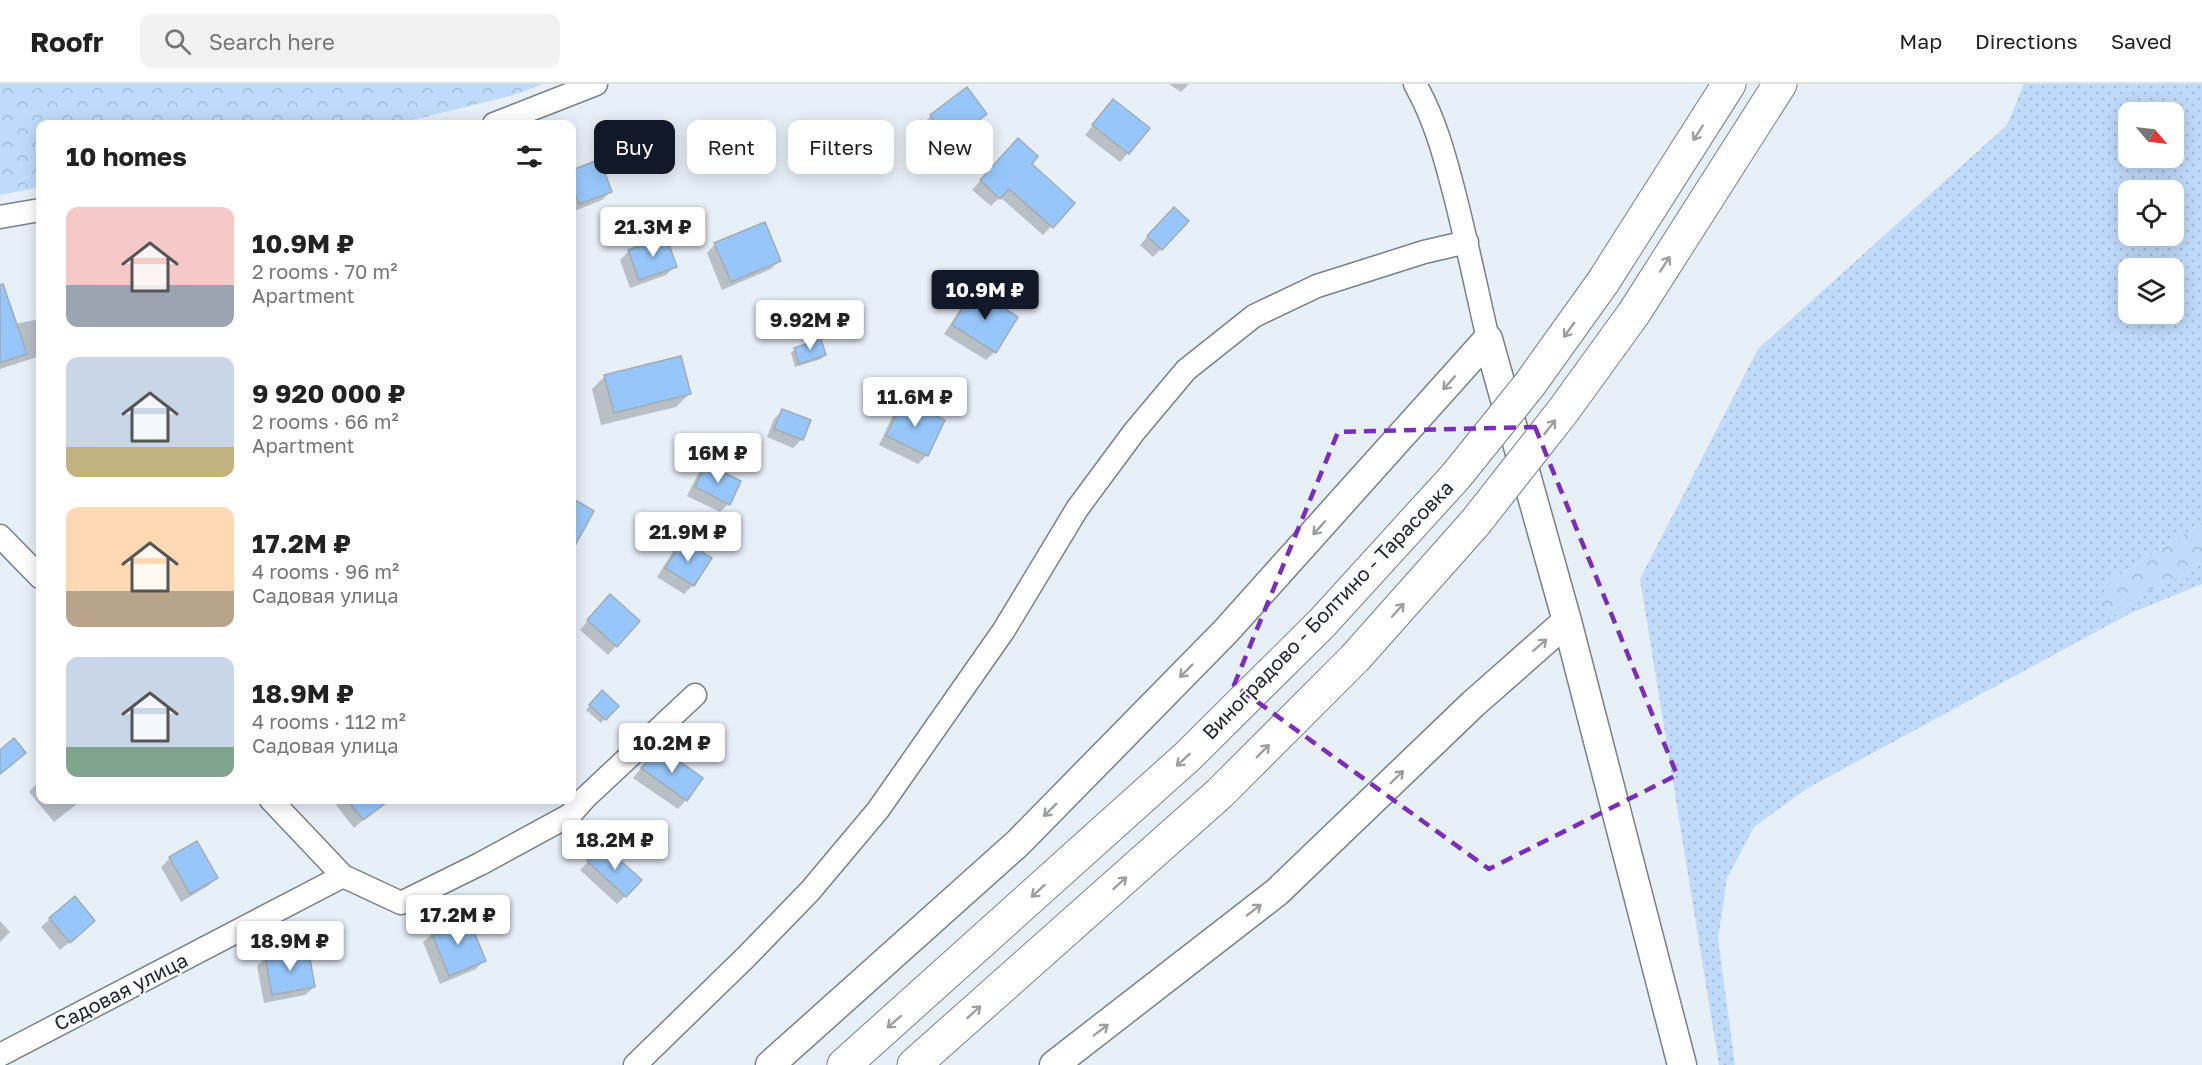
<!DOCTYPE html>
<meta charset="utf-8">
<style>
:root{--surface:#fff;--page:#f2f2f2;--text:#222;--muted:#767676;--line:#e0e0e0;--accent:#111827}
body{margin:0;font-family:"Golos Text",sans-serif;background:var(--page);color:var(--text);height:100vh;display:flex;flex-direction:column;font-size:22px;white-space:nowrap}
*{box-sizing:border-box;margin:0}
p{font-size:20px;color:var(--muted)}
.icon{flex:none;width:33px;height:33px;fill:none;stroke:currentColor;stroke-width:2;stroke-linecap:round;stroke-linejoin:round}
.map{position:relative;flex:1;overflow:hidden}
.drawer{position:absolute;left:36px;top:36px;width:540px;height:684px;display:flex;flex-direction:column;background:var(--surface);border-radius:12px;box-shadow:0 3px 15px #0003}
.drawer>*{flex:none}
.guide{position:absolute;left:594px;top:36px;width:570px;height:54px;display:flex;gap:12px}
.needle{width:39px;rotate:118deg}
.tools{position:absolute;left:2118px;top:18px;display:grid;gap:12px}
.tools a{display:grid;place-items:center;width:66px;height:66px;border-radius:12px;background:var(--surface);box-shadow:0 3px 15px #0003;font-size:30px}
.price{position:absolute;translate:-50% -51px;padding:0 14px;border-radius:6px;background:#fff;color:#222;font-size:20px;line-height:39px;filter:drop-shadow(0 2px 3px #0008)}
.price::after{content:'';position:absolute;left:50%;top:36px;width:18px;height:14px;margin-left:-9px;background:inherit;clip-path:polygon(0 0,100% 0,50% 100%)}
.price.active{background:var(--accent);color:#fff}
ul{padding:0;list-style:none}
li{display:flex;align-items:center;gap:18px;height:150px;padding:0 30px}
li span{display:grid;place-items:center;flex:none;width:168px;height:120px;border-radius:12px;color:#555}
li>.icon{margin-inline-start:auto}
span .icon{width:72px;height:72px;fill:#fffc;stroke-width:1}
li b{font-size:26px}
h2{display:flex;justify-content:space-between;align-items:center;height:72px;padding:0 30px;font-size:26px}
.tag{padding:0 21px;border-radius:12px;background:var(--surface);box-shadow:0 3px 15px #0003;font-size:21px;line-height:54px}
.tag.active{background:var(--accent);color:#fff}
header{display:flex;align-items:center;gap:36px;box-sizing:border-box;height:84px;padding:0 30px;background:var(--surface);border-bottom:2px solid var(--line)}
header strong{font-size:28px}
nav{display:flex;gap:33px;margin-inline-start:auto;font-size:21px}
.search{width:420px;height:54px;background:var(--page);display:flex;align-items:center;gap:15px;box-sizing:border-box;padding:0 21px;border-radius:12px;color:var(--muted);font-size:22px}
.map>svg:first-child{display:block}
.grass{fill:url(#grass-dots);fill-rule:evenodd}
.forest{fill:url(#forest-crowns)}
.shadow{fill:#0003}
.building{fill:#97c7fa;stroke:#a3abb3;stroke-width:1.5}
.lines{fill:none;stroke-linecap:round;stroke-linejoin:round}
.minor-casing{stroke:#798088;stroke-width:25}
.tertiary-casing{stroke:#798088;stroke-width:31}
.primary-casing{stroke:#798088;stroke-width:35}
.minor{stroke:#fff;stroke-width:22}
.tertiary{stroke:#fff;stroke-width:28}
.primary{stroke:#fff;stroke-width:33}
.primary-bridge-casing{stroke:#798088;stroke-width:35;stroke-linecap:butt}
.primary-bridge{stroke:#fff;stroke-width:33}
.oneway{stroke:#9d9ea0}
.marked{fill:none;stroke:#7b2cbf;stroke-width:4.5;stroke-dasharray:12 8;stroke-linejoin:round}
.labels{text-anchor:middle;stroke-width:4.5;stroke-linejoin:round;paint-order:stroke}
.street-label{font-size:20px;fill:#25272b;stroke:#f8fbff}
</style>
<header>
<strong>Roofr</strong>
<div class="search"><svg class="icon" aria-label="search" viewBox="0 0 24 24"><circle cx="10" cy="10" r="6"/><path d="M15 15l6 6"/></svg>Search here</div>
<nav><a>Map</a><a>Directions</a><a>Saved</a></nav>
</header>
<div class="map">
<svg width="2202" height="981" viewBox="0 0 2202 981">
<defs>
<pattern id="grass-dots" width="8" height="8" patternUnits="userSpaceOnUse" patternTransform="scale(1.5)"><rect width="8" height="8" fill="#c0dbfa"/><path d="M2 2h.1M6 6h.1" fill="none" stroke="#a5bcd6" stroke-width="1.8" stroke-linecap="round"/></pattern>
<pattern id="forest-crowns" width="20" height="18" patternUnits="userSpaceOnUse" patternTransform="scale(1.5)"><rect width="20" height="18" fill="#c0dbfa"/><path d="M2 6a3 3 0 1 1 6 0M12 15a3 3 0 1 1 6 0" fill="none" stroke="#a5bcd6"/></pattern>
</defs>
<rect width="100%" height="100%" fill="#e7eff7"/>
<path class="grass" d="M 2024,0 L 2202,0 L 2202,439 L 2113,495 L 2112,533 L 2161,499 L 2177,494 L 2202,480 L 2202,500 L 2131,529 L 1806,705 L 1754,743 L 1727,794 L 1718,855 L 1735,981 L 1719,981 L 1640,495 L 1758,265 L 2007,41 ZM 2128,28 L 2174,28 L 2174,74 L 2128,74 ZM 2128,106 L 2174,106 L 2174,152 L 2128,152 ZM 2128,184 L 2174,184 L 2174,230 L 2128,230 Z"/>
<path class="forest" d="M 0,0 L 543,0 L 510,12 L 396,40 L 40,40 L 40,103 L 0,111 Z
M 2202,439 L 2202,480 L 2177,494 L 2161,499 L 2112,533 L 2102,523 L 2104,506 L 2113,495 Z"/>
<path class="shadow" d="M 1169,0 L 1189,0 L 1181,8 Z
M 1113,17 L 1128,69 L 1120,78 L 1085,51 Z
M 985,30 L 942,65 L 923,40 L 931,32 Z
M 1010,64 L 1073,119 L 1043,151 L 1000,113 L 991,122 L 972,106 Z
M 599,77 L 611,107 L 602,116 L 572,128 L 572,87 Z
M 1165,133 L 1161,165 L 1153,173 L 1140,161 Z
M 715,160 L 779,177 L 771,185 L 722,206 L 707,169 Z
M 629,167 L 675,182 L 666,191 L 630,204 L 620,176 Z
M 974,207 L 995,268 L 986,276 L 944,250 L 966,216 Z
M 0,214 L 15,240 L 40,235 L 40,272 L 0,285 Z
M 795,265 L 825,271 L 821,275 L 795,283 L 791,269 Z
M 605,292 L 689,310 L 676,323 L 601,341 L 592,305 Z
M 903,318 L 927,371 L 918,380 L 879,361 L 895,327 Z
M 783,326 L 802,355 L 793,364 L 767,353 L 774,335 Z
M 707,381 L 728,420 L 720,428 L 687,412 L 698,390 Z
M 683,458 L 710,475 L 693,501 L 684,510 L 657,493 L 674,466 Z
M 601,521 L 616,562 L 608,571 L 580,546 Z
M 602,608 L 617,622 L 601,639 L 586,626 Z
M 650,674 L 686,716 L 678,725 L 633,694 Z
M 40,696 L 40,716 L 82,716 L 54,738 L 29,708 Z
M 342,716 L 379,716 L 382,720 L 354,744 L 336,721 Z
M 196,759 L 216,794 L 208,802 L 181,818 L 161,783 L 170,774 Z
M 603,763 L 625,812 L 617,820 L 580,786 Z
M 50,835 L 85,845 L 60,866 L 41,843 Z
M 0,837 L 10,848 L 0,858 Z
M 432,850 L 484,876 L 476,885 L 440,900 L 423,858 Z
M 307,866 L 314,903 L 305,911 L 264,919 L 257,882 L 265,874 Z"/>
<path class="building" d="M 967,3 L 987,30 L 951,58 L 930,31 Z
M 1113,15 L 1150,44 L 1129,70 L 1092,41 Z
M 1018,54 L 1038,72 L 1032,80 L 1075,119 L 1053,144 L 1009,105 L 1000,115 L 980,96 Z
M 600,75 L 612,108 L 579,120 L 572,101 L 572,86 Z
M 1174,123 L 1189,137 L 1162,166 L 1147,152 Z
M 765,138 L 781,177 L 731,198 L 714,159 Z
M 666,152 L 677,183 L 639,196 L 628,166 Z
M 3,200 L 27,270 L 0,279 L 0,201 Z
M 974,205 L 1018,233 L 996,269 L 952,241 Z
M 821,255 L 826,271 L 799,280 L 794,264 Z
M 681,272 L 691,310 L 614,329 L 604,291 Z
M 903,316 L 945,336 L 928,372 L 886,352 Z
M 782,325 L 811,336 L 803,356 L 774,345 Z
M 706,379 L 741,397 L 730,421 L 695,403 Z
M 572,414 L 594,427 L 572,467 Z
M 683,456 L 712,474 L 694,502 L 665,484 Z
M 610,510 L 640,537 L 617,563 L 587,536 Z
M 602,606 L 619,622 L 606,636 L 589,621 Z
M 14,654 L 26,669 L 0,690 L 0,666 Z
M 659,663 L 703,694 L 687,717 L 641,684 Z
M 347,716 L 390,716 L 363,736 Z
M 197,757 L 218,794 L 190,810 L 169,773 Z
M 603,761 L 642,796 L 626,813 L 587,777 Z
M 75,812 L 95,837 L 70,859 L 49,834 Z
M 468,833 L 486,877 L 449,892 L 431,848 Z
M 308,864 L 315,903 L 272,911 L 265,872 Z"/>
<g class="lines">
<defs>
<path id="minor" d="M 1415,0 C 1435,35 1445,73 1455,112 C 1467,159 1477,207 1488,255
M 494,40 L 596,0
M 0,133 L 40,126
M 0,452 L 40,493
M 271,716 L 343,792
M 0,971 L 343,792 L 401,819 L 480,780 L 570,731 L 585,714 L 695,611
M 635,981 L 746,873 L 810,807 L 878,726 L 1004,546 L 1077,425 L 1134,348 L 1186,286 L 1254,232 L 1317,202 L 1424,168 L 1467,158"/>
<path id="tertiary" d="M 1488,255 L 1567,537 L 1682,981
M 770,981 L 1018,759 L 1226,547 L 1488,255
M 1054,981 L 1277,808 L 1473,620 L 1567,537"/>
<path id="primary" d="M 1603,198 L 1729,0
M 1634,229 L 1780,0
M 844,981 L 1188,672 L 1323,538 L 1456,392
M 914,981 L 1220,709 L 1355,574 L 1475,439"/>
</defs>
<use href="#minor" class="minor-casing"/>
<use href="#tertiary" class="tertiary-casing"/>
<use href="#primary" class="primary-casing"/>
<use href="#minor" class="minor"/>
<use href="#tertiary" class="tertiary"/>
<use href="#primary" class="primary"/>
<defs>
<path id="primary-bridge" d="M 1456,392 L 1530,300 L 1603,198
M 1475,439 L 1563,327 L 1634,229"/>
</defs>
<use href="#primary-bridge" class="primary-bridge-casing"/>
<use href="#primary-bridge" class="primary-bridge"/>
</g>
<defs><path id="oneway-shaft" d="M-6 0H5M1.5-3L5.5 0L1.5 3" fill="none" stroke-width="1.6" stroke-linecap="round" stroke-linejoin="round" transform="scale(1.5)"/></defs>
<g class="oneway">
<use href="#oneway-shaft" transform="translate(1698 49) rotate(123)"/>
<use href="#oneway-shaft" transform="translate(1665 180) rotate(-57)"/>
<use href="#oneway-shaft" transform="translate(1569 246) rotate(126)"/>
<use href="#oneway-shaft" transform="translate(1449 299) rotate(132)"/>
<use href="#oneway-shaft" transform="translate(1550 343) rotate(-52)"/>
<use href="#oneway-shaft" transform="translate(1319 444) rotate(132)"/>
<use href="#oneway-shaft" transform="translate(1398 526) rotate(-48)"/>
<use href="#oneway-shaft" transform="translate(1540 561) rotate(-41)"/>
<use href="#oneway-shaft" transform="translate(1186 587) rotate(135)"/>
<use href="#oneway-shaft" transform="translate(1263 667) rotate(-45)"/>
<use href="#oneway-shaft" transform="translate(1183 676) rotate(137)"/>
<use href="#oneway-shaft" transform="translate(1397 693) rotate(-44)"/>
<use href="#oneway-shaft" transform="translate(1050 726) rotate(135)"/>
<use href="#oneway-shaft" transform="translate(1120 799) rotate(-42)"/>
<use href="#oneway-shaft" transform="translate(1038 807) rotate(138)"/>
<use href="#oneway-shaft" transform="translate(1254 826) rotate(-38)"/>
<use href="#oneway-shaft" transform="translate(974 928) rotate(-42)"/>
<use href="#oneway-shaft" transform="translate(894 938) rotate(139)"/>
<use href="#oneway-shaft" transform="translate(1101 946) rotate(-37)"/>
</g>
<path class="marked" d="M 1535,343 L 1677,691 L 1489,785 L 1234,601 L 1338,348 Z"/>
<g class="labels">
<g class="street-label">
<text transform="translate(1328 526) rotate(-46)" y="7">Виноградово - Болтино - Тарасовка</text>
<text transform="translate(121 908) rotate(-27)" y="7">Садовая улица</text>
</g>
</g>
</svg>
<div class="tools">
<a><svg class="needle" viewBox="-14 -14 28 28"><path d="M0-13l5 13h-10z" fill="#e53935"/><path d="M0 13l5-13h-10z" fill="#767676"/></svg></a>
<a><svg class="icon" aria-label="locate" viewBox="0 0 24 24"><circle cx="12" cy="12" r="6"/><path d="M12 2v4M12 18v4M2 12h4M18 12h4"/></svg></a>
<a><svg class="icon" aria-label="layers" viewBox="0 0 24 24"><path d="M12 4l9 5-9 5-9-5zM3 14l9 5 9-5"/></svg></a>
</div>
<b class="price" style="left:653px;top:174px">21.3M ₽</b>
<b class="price active" style="left:985px;top:237px">10.9M ₽</b>
<b class="price" style="left:810px;top:267px">9.92M ₽</b>
<b class="price" style="left:915px;top:344px">11.6M ₽</b>
<b class="price" style="left:718px;top:400px">16M ₽</b>
<b class="price" style="left:688px;top:479px">21.9M ₽</b>
<b class="price" style="left:672px;top:690px">10.2M ₽</b>
<b class="price" style="left:615px;top:787px">18.2M ₽</b>
<b class="price" style="left:458px;top:862px">17.2M ₽</b>
<b class="price" style="left:290px;top:888px">18.9M ₽</b>
<div class="guide">
<a class="tag active">Buy</a>
<a class="tag">Rent</a>
<a class="tag">Filters</a>
<a class="tag">New</a>
</div>
<section class="drawer">
<h2>10 homes<svg class="icon" aria-label="filters" viewBox="0 0 24 24"><path d="M4 7h16M4 17h16"/><circle cx="9" cy="7" r="2"/><circle cx="15" cy="17" r="2"/></svg></h2>
<ul>
<li><span style="background:linear-gradient(#f6c9c9 65%,#9aa5b1 0)"><svg class="icon" aria-label="home" viewBox="0 0 24 24"><path d="M3 11l9-7 9 7M6 9v11h12V9"/></svg></span><div><b>10.9M ₽</b><p>2 rooms · 70 m²</p><p>Apartment</p></div></li>
<li><span style="background:linear-gradient(#c9d6e8 75%,#c2b280 0)"><svg class="icon" aria-label="home" viewBox="0 0 24 24"><path d="M3 11l9-7 9 7M6 9v11h12V9"/></svg></span><div><b>9 920 000 ₽</b><p>2 rooms · 66 m²</p><p>Apartment</p></div></li>
<li><span style="background:linear-gradient(#ffd9b3 70%,#b9a48a 0)"><svg class="icon" aria-label="home" viewBox="0 0 24 24"><path d="M3 11l9-7 9 7M6 9v11h12V9"/></svg></span><div><b>17.2M ₽</b><p>4 rooms · 96 m²</p><p>Садовая улица</p></div></li>
<li><span style="background:linear-gradient(#c9d6e8 75%,#7fa58c 0)"><svg class="icon" aria-label="home" viewBox="0 0 24 24"><path d="M3 11l9-7 9 7M6 9v11h12V9"/></svg></span><div><b>18.9M ₽</b><p>4 rooms · 112 m²</p><p>Садовая улица</p></div></li>
</ul>
</section>
</div>
